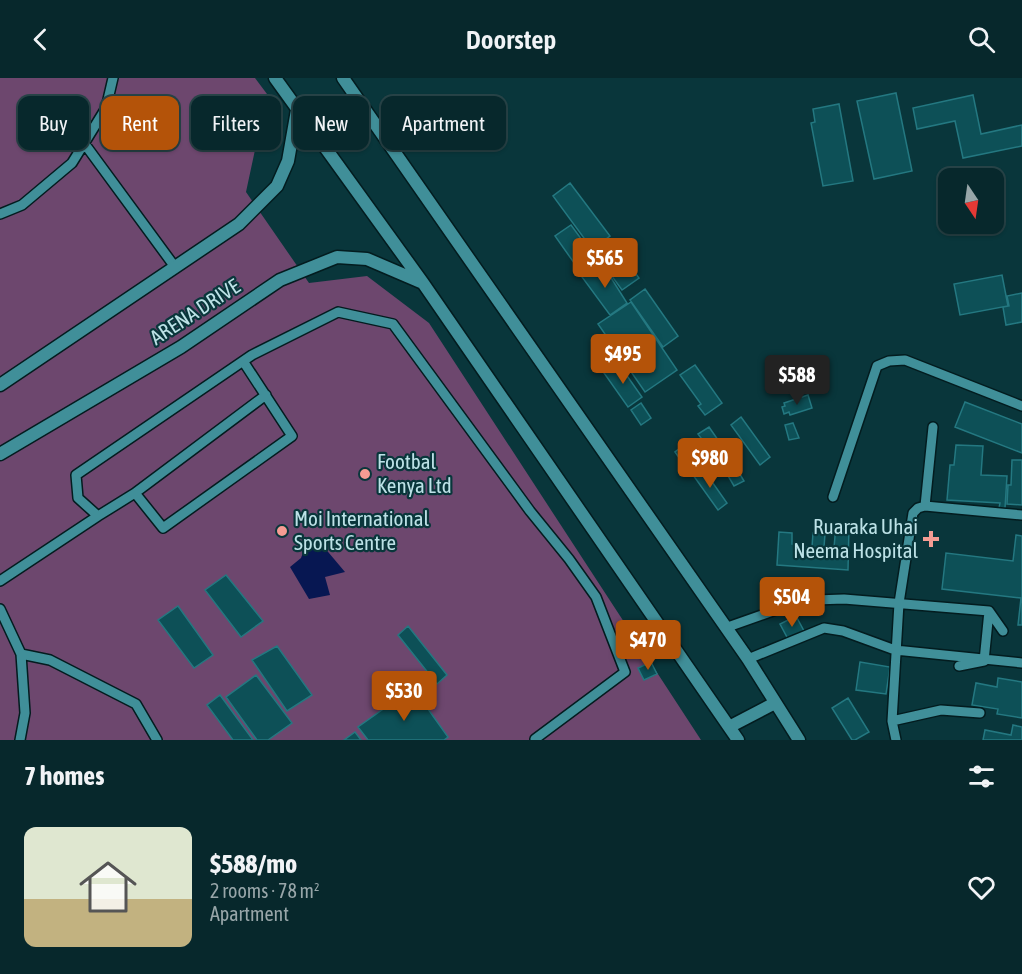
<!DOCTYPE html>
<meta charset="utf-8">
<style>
:root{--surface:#07282c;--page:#153438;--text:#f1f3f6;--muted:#98a6a9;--line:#284448;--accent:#b45309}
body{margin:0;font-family:"Asap Condensed",sans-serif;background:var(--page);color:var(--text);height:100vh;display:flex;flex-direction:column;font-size:22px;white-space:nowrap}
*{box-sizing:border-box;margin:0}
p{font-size:20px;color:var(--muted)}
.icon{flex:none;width:33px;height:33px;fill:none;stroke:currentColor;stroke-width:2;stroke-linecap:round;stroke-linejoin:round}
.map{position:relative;height:662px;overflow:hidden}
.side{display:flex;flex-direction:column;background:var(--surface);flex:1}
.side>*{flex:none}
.banner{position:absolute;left:18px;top:18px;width:600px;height:54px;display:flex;gap:12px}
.needle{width:39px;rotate:167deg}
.controls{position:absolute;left:938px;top:90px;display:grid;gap:12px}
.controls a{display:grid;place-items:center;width:66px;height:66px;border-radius:12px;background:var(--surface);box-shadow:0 2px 4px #0004,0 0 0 2px var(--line);font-size:30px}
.price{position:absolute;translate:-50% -51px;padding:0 14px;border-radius:6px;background:var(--accent);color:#fff;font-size:20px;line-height:39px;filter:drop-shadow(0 2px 3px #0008)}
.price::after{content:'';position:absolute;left:50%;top:36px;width:18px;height:14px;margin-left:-9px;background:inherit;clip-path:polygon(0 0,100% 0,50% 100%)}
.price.current{background:#222;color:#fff}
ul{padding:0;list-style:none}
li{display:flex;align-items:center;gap:18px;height:150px;padding:0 24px}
li span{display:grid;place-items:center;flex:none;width:168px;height:120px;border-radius:12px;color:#555}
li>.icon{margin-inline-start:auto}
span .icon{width:72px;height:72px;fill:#fffc;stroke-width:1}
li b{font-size:26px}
h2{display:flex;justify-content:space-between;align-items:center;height:72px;padding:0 24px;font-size:26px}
.tag{padding:0 21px;border-radius:12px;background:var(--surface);box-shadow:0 2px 4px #0004,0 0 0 2px var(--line);font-size:21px;line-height:54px}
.tag.current{background:var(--accent);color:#fff}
header{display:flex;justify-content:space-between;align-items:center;height:78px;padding:0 24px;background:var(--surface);font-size:27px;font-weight:600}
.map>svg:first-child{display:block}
.green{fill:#6d476e}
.water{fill:#071752}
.building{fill:#0d5057;stroke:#247881;stroke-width:1.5}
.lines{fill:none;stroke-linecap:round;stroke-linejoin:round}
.lane-casing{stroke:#031c1f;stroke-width:12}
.street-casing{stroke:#031c1f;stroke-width:15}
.lane{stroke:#408f99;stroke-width:9}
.street{stroke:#408f99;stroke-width:12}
.poi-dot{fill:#f59c93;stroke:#09363b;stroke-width:2}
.labels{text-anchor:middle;stroke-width:4.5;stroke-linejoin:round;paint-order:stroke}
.street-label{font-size:21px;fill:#bde2e7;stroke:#09363b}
.poi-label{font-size:21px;fill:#bde2e7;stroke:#09363b;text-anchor:start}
</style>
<header><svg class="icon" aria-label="back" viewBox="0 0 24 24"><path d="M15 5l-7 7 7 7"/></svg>Doorstep<svg class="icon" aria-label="search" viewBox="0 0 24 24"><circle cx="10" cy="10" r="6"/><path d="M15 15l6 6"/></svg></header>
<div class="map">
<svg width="1022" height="662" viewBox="0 0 1022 662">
<rect width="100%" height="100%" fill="#09363b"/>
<path class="green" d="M 0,0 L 255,0 L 267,16 L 246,114 L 309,205 L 367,198 L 429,245 L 701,662 L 0,662 Z"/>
<path class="water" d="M 318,462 L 345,494 L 325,499 L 330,517 L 309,521 L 290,489 L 301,480 L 306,467 Z"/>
<path class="building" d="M 896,15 L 912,93 L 874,101 L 857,23 Z
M 973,17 L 981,56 L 1022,47 L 1022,68 L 963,80 L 955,43 L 917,51 L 913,30 Z
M 839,26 L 853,103 L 823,108 L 811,45 L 815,44 L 813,31 Z
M 570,105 L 610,158 L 592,171 L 553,118 Z
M 571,147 L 593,177 L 577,189 L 555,158 Z
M 623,178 L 639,200 L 622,212 L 606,190 Z
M 601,184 L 627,225 L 610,237 L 582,199 Z
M 1002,197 L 1008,228 L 960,237 L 954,206 Z
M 645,211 L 678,258 L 663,269 L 630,222 Z
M 1022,215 L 1022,244 L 1006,247 L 1003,229 L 1009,228 L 1007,218 Z
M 631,224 L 677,292 L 645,314 L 598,246 Z
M 618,285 L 642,319 L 628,329 L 604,295 Z
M 695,287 L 722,325 L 705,337 L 698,328 L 701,326 L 680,297 Z
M 808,317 L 812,330 L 790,337 L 789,334 L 784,336 L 782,329 L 785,328 L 784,325 Z
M 965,324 L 1022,346 L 1022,375 L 955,349 Z
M 641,325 L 651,340 L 641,347 L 631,332 Z
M 741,339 L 770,379 L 760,387 L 731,347 Z
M 793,345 L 799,360 L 789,362 L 785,347 Z
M 709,349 L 725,372 L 715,379 L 698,356 Z
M 684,367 L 701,390 L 691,397 L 675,374 Z
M 956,367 L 983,368 L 981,397 L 1007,398 L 1005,430 L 999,430 L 1000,425 L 947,422 L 950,387 L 954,387 Z
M 726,373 L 744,403 L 734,408 L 717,379 Z
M 1012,382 L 1022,382 L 1022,427 L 1007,426 L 1008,407 L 1011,407 Z
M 703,391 L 727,425 L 718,432 L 693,397 Z
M 836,447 L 849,448 L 848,492 L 777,487 L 779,454 L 792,455 L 792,466 L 795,466 L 795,468 L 812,469 L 813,455 L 825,456 L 824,469 L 834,470 Z
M 1016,457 L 1022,458 L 1022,547 L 1018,547 L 1021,520 L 942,511 L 946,475 L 1013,483 Z
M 226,497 L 263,543 L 241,559 L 205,512 Z
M 178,528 L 213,577 L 194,590 L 158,542 Z
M 796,538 L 804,553 L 788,561 L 780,546 Z
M 408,548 L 447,597 L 437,606 L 398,557 Z
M 277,568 L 312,617 L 287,633 L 252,582 Z
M 651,584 L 657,596 L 644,602 L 638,590 Z
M 860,584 L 890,589 L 886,616 L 856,612 Z
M 256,597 L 292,645 L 268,662 L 257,662 L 226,619 Z
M 998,600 L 1022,604 L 1022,640 L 997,636 L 998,631 L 972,627 L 976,605 L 997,609 Z
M 413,610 L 448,659 L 444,662 L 368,662 L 358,649 Z
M 220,617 L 253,662 L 233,662 L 207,627 Z
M 848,620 L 869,654 L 855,662 L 852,662 L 832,630 Z
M 1013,647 L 1022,649 L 1022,662 L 983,662 L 985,652 L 1011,657 Z
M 355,654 L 361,662 L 344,662 Z"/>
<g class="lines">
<defs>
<path id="lane" d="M 84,65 L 175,189
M 0,136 L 22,127 L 72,85 L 106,30 L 113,0
M 243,283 L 292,358 L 163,450 L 135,415 L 266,317
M 833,419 L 877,288 L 889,283 L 905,282 L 1022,328
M 925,428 L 933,349
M 98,438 L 135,415
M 0,503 L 98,438 L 78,420 L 76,397 L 252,277 L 338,234 L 393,246 L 530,433 L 569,481 L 596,519 L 625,594 L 535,661
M 0,531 L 21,576 L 25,635 L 20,662
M 725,550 L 790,527 L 815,522 L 844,521 L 989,533 L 1003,553
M 21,576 L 50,582 L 136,626 L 157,662
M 748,581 L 824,550 L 843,553 L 895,572 L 1022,585
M 959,588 L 984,583 L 989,533
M 892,643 L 941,632 L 980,635
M 896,662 L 892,643 L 899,525 L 913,435 L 918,430 L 925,428 L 1022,437"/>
<path id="street" d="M 275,0 L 423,205 L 738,662
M 343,0 L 748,581 L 799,662
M 0,307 L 239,146 L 277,108 L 288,83 L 297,32
M 0,376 L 181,269 L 280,202 L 337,179 L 367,181 L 423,205
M 729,649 L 775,625"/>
</defs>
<use href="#lane" class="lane-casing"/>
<use href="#street" class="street-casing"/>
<use href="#lane" class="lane"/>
<use href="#street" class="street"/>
</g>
<g class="poi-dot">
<circle cx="365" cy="396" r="6"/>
<circle cx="282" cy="453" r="6"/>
<path d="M928 452h6v6h6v6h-6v6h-6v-6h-6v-6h6z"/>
</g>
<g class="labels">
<g class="street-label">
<text transform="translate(195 234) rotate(-33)" y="7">ARENA DRIVE</text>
</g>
<g class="poi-label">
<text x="377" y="391">Footbal<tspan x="377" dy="24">Kenya Ltd</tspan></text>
<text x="294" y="448">Moi International<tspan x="294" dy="24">Sports Centre</tspan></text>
<text x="918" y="456" text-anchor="end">Ruaraka Uhai<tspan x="918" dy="24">Neema Hospital</tspan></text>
</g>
</g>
</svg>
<div class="controls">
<a><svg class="needle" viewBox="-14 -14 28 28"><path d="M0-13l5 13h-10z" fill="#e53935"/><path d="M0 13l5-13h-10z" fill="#98a6a9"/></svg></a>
</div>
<b class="price" style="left:605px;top:211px">$565</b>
<b class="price" style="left:623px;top:307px">$495</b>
<b class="price current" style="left:797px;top:328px">$588</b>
<b class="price" style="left:710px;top:411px">$980</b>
<b class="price" style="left:792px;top:550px">$504</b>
<b class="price" style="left:648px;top:593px">$470</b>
<b class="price" style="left:404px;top:644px">$530</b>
<div class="banner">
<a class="tag">Buy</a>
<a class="tag current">Rent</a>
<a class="tag">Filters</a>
<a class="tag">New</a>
<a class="tag">Apartment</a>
</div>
</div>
<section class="side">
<h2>7 homes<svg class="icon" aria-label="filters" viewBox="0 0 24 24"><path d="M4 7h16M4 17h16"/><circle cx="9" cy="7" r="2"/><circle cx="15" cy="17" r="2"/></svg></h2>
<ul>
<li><span style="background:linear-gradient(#dfe7d0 60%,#c2b280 0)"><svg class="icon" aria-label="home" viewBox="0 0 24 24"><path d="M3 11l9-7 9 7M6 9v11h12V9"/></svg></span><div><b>$588/mo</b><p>2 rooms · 78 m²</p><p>Apartment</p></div><svg class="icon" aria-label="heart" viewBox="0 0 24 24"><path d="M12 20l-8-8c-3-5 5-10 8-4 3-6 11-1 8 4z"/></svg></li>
</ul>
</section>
